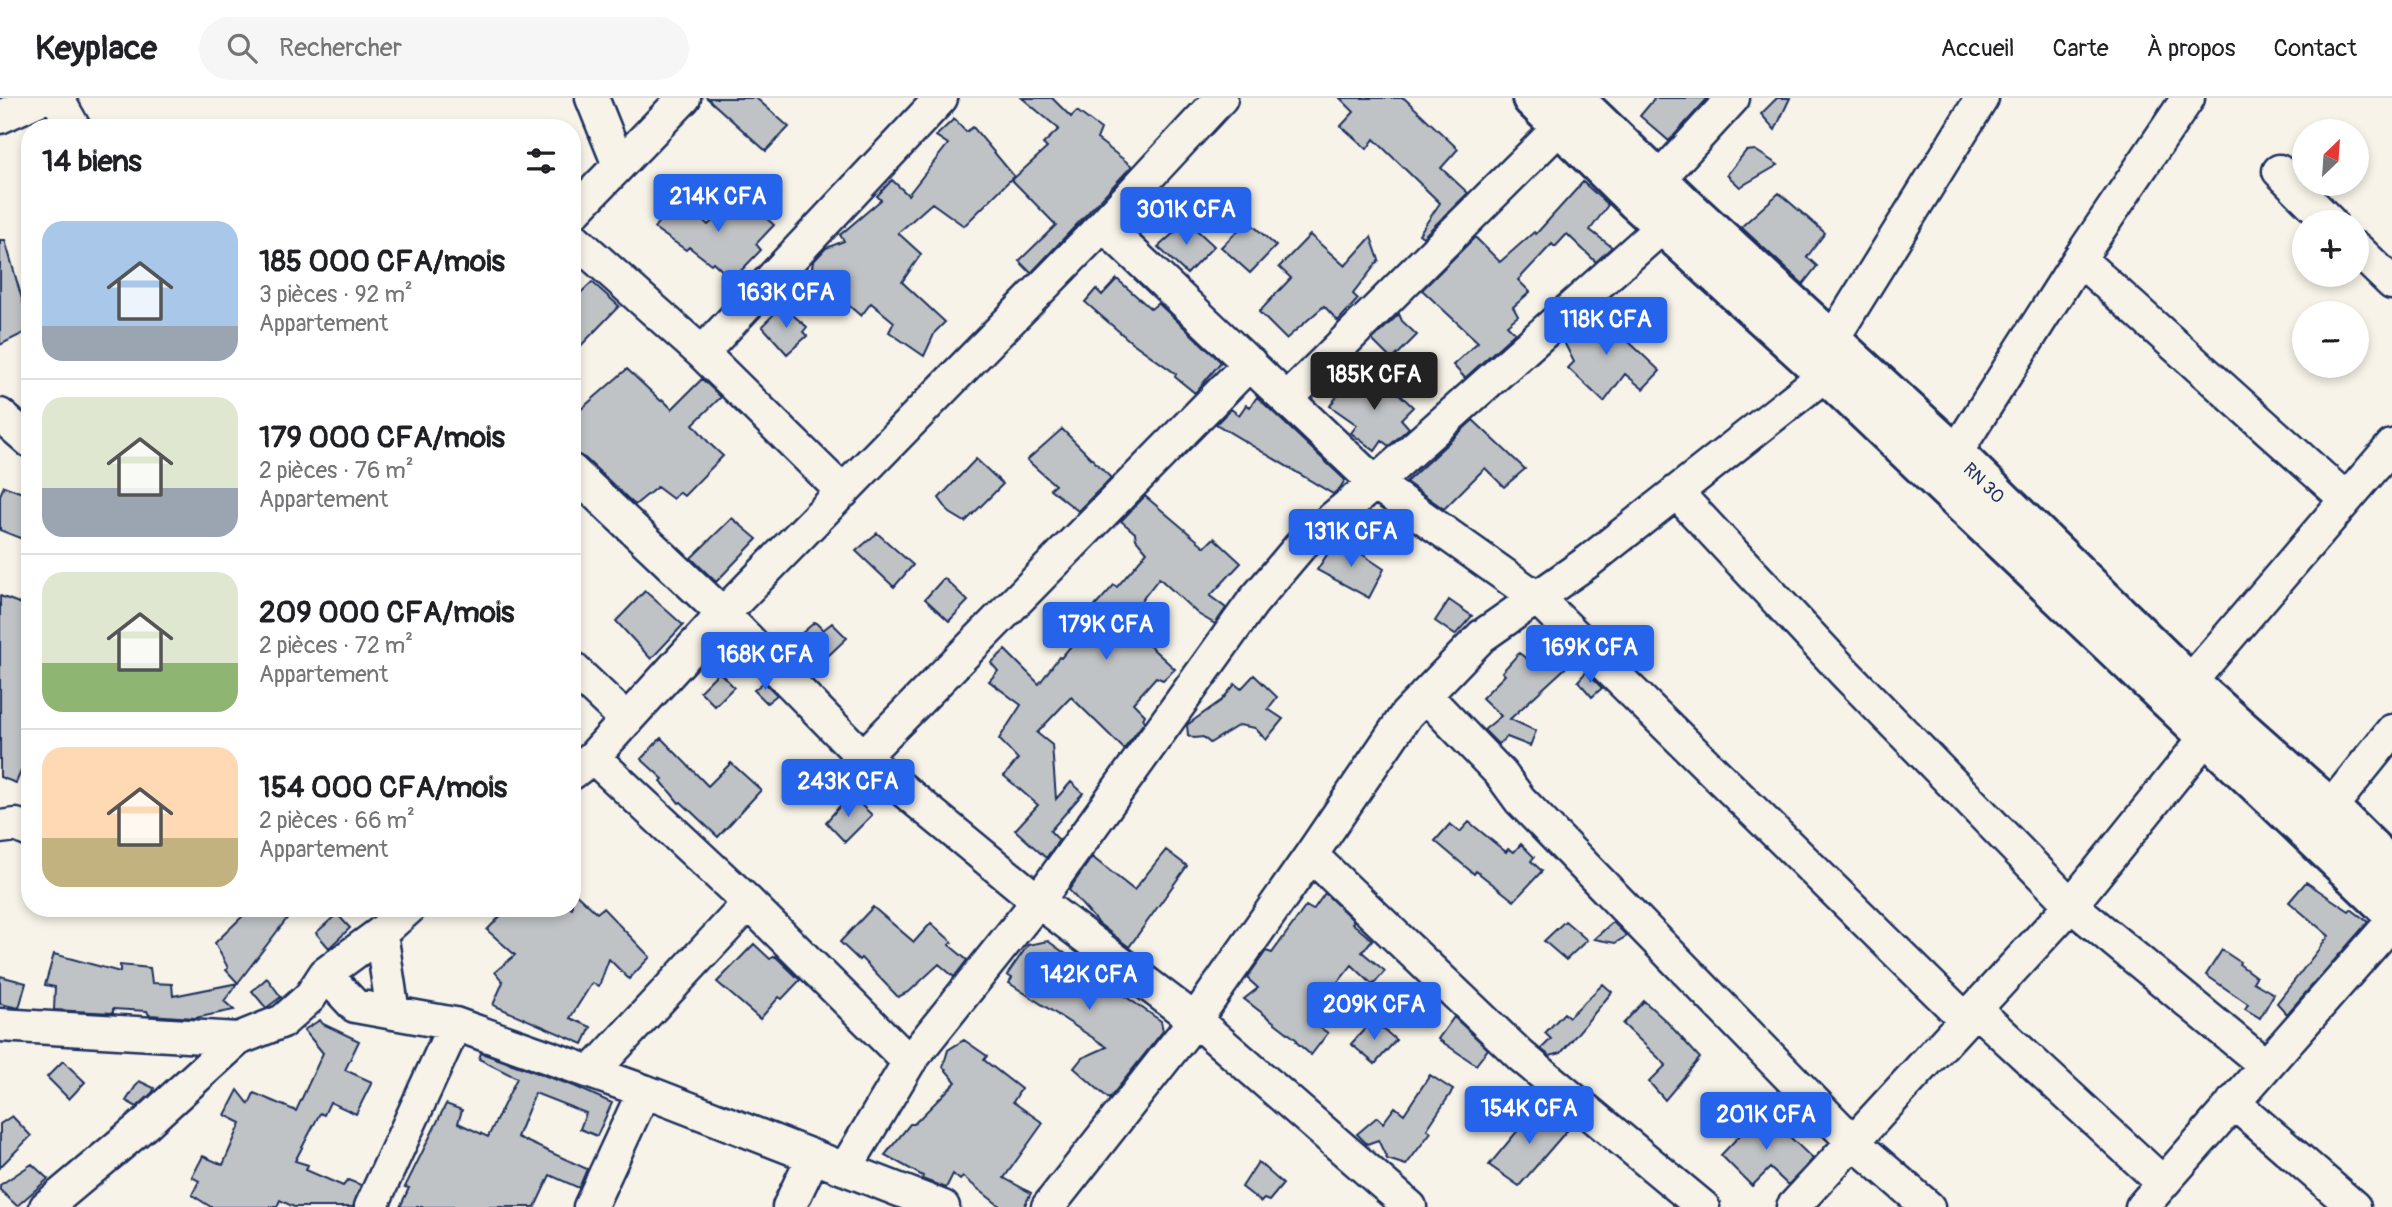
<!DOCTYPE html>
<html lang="fr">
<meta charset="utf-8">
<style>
:root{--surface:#fff;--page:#f6f6f6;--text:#202124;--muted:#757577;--line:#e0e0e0;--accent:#2563eb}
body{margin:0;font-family:Pangolin,sans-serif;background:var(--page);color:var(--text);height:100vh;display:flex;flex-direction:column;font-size:26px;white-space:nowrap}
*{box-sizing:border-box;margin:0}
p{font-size:23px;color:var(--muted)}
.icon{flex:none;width:38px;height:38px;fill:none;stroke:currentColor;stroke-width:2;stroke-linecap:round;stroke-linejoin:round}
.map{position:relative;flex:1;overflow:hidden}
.sheet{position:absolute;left:21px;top:21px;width:560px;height:798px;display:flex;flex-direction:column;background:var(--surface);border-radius:28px;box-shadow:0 4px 10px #0003}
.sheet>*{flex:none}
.needle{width:46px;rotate:25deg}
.fabs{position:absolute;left:2292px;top:21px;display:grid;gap:14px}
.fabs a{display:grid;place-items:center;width:77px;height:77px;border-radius:50%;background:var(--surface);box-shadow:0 4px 10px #0003;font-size:35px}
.price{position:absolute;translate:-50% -60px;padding:0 16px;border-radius:7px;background:var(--accent);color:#fff;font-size:23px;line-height:46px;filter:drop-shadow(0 2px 4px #0008)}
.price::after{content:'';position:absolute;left:50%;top:42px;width:21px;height:16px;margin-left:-10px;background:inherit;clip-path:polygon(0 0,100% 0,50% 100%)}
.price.selected{background:#222;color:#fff}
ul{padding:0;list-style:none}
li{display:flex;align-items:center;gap:21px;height:175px;padding:0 21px}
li+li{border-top:2px solid var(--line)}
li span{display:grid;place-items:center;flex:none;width:196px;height:140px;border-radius:21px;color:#555}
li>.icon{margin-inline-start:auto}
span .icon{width:84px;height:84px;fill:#fffc;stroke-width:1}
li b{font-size:30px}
h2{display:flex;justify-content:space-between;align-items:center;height:84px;padding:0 21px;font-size:30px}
header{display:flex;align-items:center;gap:42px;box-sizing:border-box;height:98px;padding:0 35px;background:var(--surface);border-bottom:2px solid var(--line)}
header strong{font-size:33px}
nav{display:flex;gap:38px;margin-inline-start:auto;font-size:24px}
.search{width:490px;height:63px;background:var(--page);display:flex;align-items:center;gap:18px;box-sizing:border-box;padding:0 24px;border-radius:38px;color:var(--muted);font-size:26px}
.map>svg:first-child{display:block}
.building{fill:#c0c3c5;stroke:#1b2f5e;stroke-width:2}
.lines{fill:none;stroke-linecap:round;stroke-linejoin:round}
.minor-casing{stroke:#1b2f5e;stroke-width:37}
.major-casing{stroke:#1b2f5e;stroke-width:44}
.minor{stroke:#f7f3e8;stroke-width:32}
.major{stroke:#f7f3e8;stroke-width:38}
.labels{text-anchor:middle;stroke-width:5;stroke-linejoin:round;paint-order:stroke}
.street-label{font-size:18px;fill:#1b2f5e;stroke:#f7f3e8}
</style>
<header>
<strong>Keyplace</strong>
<div class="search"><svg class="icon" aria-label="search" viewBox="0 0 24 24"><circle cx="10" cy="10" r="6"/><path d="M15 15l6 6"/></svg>Rechercher</div>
<nav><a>Accueil</a><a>Carte</a><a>À propos</a><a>Contact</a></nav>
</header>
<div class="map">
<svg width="2392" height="1109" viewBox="0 0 2392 1109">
<rect width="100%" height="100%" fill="#f7f3e8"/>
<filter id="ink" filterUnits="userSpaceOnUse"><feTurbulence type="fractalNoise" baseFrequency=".0143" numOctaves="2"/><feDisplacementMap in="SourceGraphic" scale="14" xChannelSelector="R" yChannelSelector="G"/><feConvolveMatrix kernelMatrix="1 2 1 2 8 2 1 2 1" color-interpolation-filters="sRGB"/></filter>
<g filter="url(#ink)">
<path class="building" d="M 707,0 L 756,0 L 789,29 L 766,53 Z
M 1022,0 L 1052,0 L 1071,19 L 1077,13 L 1101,31 L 1097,41 L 1132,68 L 1031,175 L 1019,163 L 1056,127 L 1012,82 L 1047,50 L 1043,46 L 1059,31 Z
M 1340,0 L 1404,0 L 1458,51 L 1441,70 L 1468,95 L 1423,139 L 1419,136 L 1440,105 L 1374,41 L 1367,51 L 1341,28 L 1354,14 Z
M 1655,0 L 1708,0 L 1669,43 L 1640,18 Z
M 1777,0 L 1790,0 L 1775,32 L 1761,16 Z
M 954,21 L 966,34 L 973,29 L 1014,78 L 964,128 L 932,105 L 898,135 L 921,156 L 902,184 L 945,224 L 935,234 L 924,258 L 889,234 L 894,224 L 871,205 L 861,218 L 838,198 L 841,194 L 812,169 L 813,164 L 826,150 L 844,143 L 840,137 L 881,102 L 877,98 L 892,82 L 908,97 L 948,46 L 936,38 Z
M 1755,52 L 1778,67 L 1740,89 L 1727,77 L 1746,53 Z
M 1583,84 L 1608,107 L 1590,132 L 1612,149 L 1596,164 L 1567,136 L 1555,149 L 1552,146 L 1518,182 L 1530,194 L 1513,209 L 1518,218 L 1507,227 L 1515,235 L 1465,280 L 1453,267 L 1478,244 L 1422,192 L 1475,139 L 1500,164 L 1534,134 L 1536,136 Z
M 1779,95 L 1825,135 L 1807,159 L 1817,168 L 1803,186 L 1741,129 Z
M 741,98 L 774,127 L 756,146 L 761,152 L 732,182 L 713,164 L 711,166 L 689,149 L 686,152 L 654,130 L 677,99 L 708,127 Z
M 1187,123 L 1214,148 L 1187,176 L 1158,149 Z
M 1248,123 L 1276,148 L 1250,175 L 1221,149 Z
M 1310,137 L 1345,168 L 1371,139 L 1379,162 L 1353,196 L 1358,201 L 1338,223 L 1324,208 L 1286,241 L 1259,214 L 1291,180 L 1279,169 Z
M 0,142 L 5,142 L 26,215 L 30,212 L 30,232 L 0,247 Z
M 1117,181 L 1151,211 L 1158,205 L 1221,264 L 1195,295 L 1175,279 L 1176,276 L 1130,243 L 1085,204 L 1096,191 L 1102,197 Z
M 592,184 L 619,208 L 572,257 L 572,203 Z
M 782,208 L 807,229 L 803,234 L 807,238 L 787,256 L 762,228 Z
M 1596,213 L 1660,273 L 1643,291 L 1625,276 L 1604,304 L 1568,270 L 1574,264 L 1563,242 Z
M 1399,216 L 1402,223 L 1417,237 L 1392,262 L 1372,242 Z
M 627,271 L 661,303 L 663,302 L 672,311 L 702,281 L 721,299 L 693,326 L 710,346 L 723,358 L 684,398 L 679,394 L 673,401 L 657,389 L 635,407 L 585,360 L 572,355 L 572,319 Z
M 1377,275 L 1413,309 L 1401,321 L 1409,330 L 1389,348 L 1382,343 L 1375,353 L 1351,335 L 1357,327 L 1330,308 L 1348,283 L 1362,293 Z
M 1257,299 L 1345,382 L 1340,390 L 1333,396 L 1216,326 L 1231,311 L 1239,317 L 1246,307 L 1250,309 Z
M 1473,322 L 1525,371 L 1504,389 L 1485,370 L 1444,411 L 1406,384 Z
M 1062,331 L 1111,380 L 1078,413 L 1050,391 L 1055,387 L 1027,362 Z
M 976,361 L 1003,386 L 965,424 L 950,415 L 939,400 Z
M 4,388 L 30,398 L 30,444 L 0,432 L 0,397 Z
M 1145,398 L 1205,449 L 1214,440 L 1241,465 L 1210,498 L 1226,510 L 1215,526 L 1198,516 L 1159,480 L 1138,507 L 1145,512 L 1131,531 L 1175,571 L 1163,582 L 1156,579 L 1133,605 L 1145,617 L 1143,621 L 1145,623 L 1124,651 L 1071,599 L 1037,635 L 1052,647 L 1056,701 L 1071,684 L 1083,695 L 1050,733 L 1059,742 L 1046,760 L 1015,732 L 1038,707 L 1004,678 L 1018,661 L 999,641 L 1021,607 L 989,583 L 998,573 L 991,565 L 1005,552 L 1039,586 L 1059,559 L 1061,560 L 1086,530 L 1080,525 L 1114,487 L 1117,489 L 1147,454 L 1136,441 L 1135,435 L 1121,423 Z
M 732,420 L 757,441 L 716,484 L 691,460 Z
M 877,435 L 913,467 L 894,489 L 856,453 Z
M 1338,440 L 1384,471 L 1369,500 L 1317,472 Z
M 944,480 L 968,503 L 949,523 L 925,501 Z
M 645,493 L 683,527 L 651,561 L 616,523 Z
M 0,498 L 30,509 L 30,652 L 16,685 L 0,679 Z
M 1449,502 L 1472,518 L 1455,537 L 1435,523 Z
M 815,524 L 823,532 L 832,525 L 847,540 L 811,574 L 806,571 L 804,572 L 793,561 L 797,558 L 788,547 Z
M 1548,538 L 1561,555 L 1565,553 L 1574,562 L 1510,621 L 1536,633 L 1530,648 L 1507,639 L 1498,646 L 1484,632 L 1501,618 L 1482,600 L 1505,577 L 1502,574 L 1519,555 L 1534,566 L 1534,542 Z
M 719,574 L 734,589 L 715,608 L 700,593 Z
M 1586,574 L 1602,590 L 1592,599 L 1578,583 Z
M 1254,577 L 1277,599 L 1268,611 L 1283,621 L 1266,642 L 1255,630 L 1239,627 L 1210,645 L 1203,639 L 1194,640 L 1188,637 L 1187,627 L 1222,602 L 1235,586 L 1241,591 Z
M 764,584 L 777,597 L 767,605 L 754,592 Z
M 661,640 L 708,688 L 731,665 L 761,692 L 718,739 L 681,704 L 679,705 L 661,683 L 663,681 L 641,661 Z
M 846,701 L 852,707 L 858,704 L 872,717 L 845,744 L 826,724 Z
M 1469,724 L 1506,754 L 1508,751 L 1514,754 L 1521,746 L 1534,759 L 1531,763 L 1542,773 L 1514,803 L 1476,773 L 1474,776 L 1435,743 L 1450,726 L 1460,734 Z
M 1166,752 L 1187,768 L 1129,849 L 1098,825 L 1069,792 L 1092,759 L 1134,792 Z
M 2306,784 L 2349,813 L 2351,811 L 2368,824 L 2287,916 L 2277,905 L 2329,838 L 2289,804 Z
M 572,792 L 597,815 L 603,810 L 650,859 L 629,881 L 609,861 L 599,888 L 592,885 L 570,920 L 591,929 L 583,946 L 493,907 L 503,884 L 495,874 L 515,857 L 487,832 L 508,810 L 572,810 Z
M 1325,795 L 1354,823 L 1352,825 L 1372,842 L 1362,854 L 1385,873 L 1373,887 L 1352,867 L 1308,922 L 1328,935 L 1311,957 L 1296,944 L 1297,942 L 1244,901 L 1258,890 L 1247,880 L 1266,853 L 1272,855 L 1306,808 L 1313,812 Z
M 873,809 L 914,844 L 931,825 L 952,844 L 949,847 L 967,862 L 954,879 L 939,866 L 910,893 L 898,899 L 861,860 L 859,862 L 840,844 Z
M 251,810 L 295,810 L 224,903 L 234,912 L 195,920 L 149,917 L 147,913 L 113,911 L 113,915 L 54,912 L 55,889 L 45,887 L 54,856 L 120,874 L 120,867 L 150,870 L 152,885 L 172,886 L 173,898 L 238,885 L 226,872 L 228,870 L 215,845 Z
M 337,816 L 350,830 L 329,850 L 316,835 Z
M 1565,823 L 1587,842 L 1566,862 L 1544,843 Z
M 1613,824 L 1627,838 L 1615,845 L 1594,841 Z
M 1048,843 L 1074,862 L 1078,858 L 1109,880 L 1106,885 L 1161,923 L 1163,933 L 1109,1001 L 1074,970 L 1082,960 L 1107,949 L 1009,885 L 1012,880 L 1007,877 L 1028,847 Z
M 754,846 L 770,861 L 775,858 L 800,882 L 782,901 L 779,899 L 760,921 L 717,884 Z
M 2222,852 L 2240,864 L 2239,866 L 2256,879 L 2253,884 L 2274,896 L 2260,920 L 2245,911 L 2248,906 L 2206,877 Z
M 0,878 L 26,885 L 19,910 L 0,906 Z
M 267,880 L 281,899 L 266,910 L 252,893 Z
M 1603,886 L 1612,894 L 1561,955 L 1550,958 L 1541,951 L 1551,941 L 1545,935 L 1564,915 L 1569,919 Z
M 1644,903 L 1667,924 L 1700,960 L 1665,1002 L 1649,984 L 1666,967 L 1623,926 Z
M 1454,919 L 1488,951 L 1476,967 L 1438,941 Z
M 320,922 L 323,926 L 359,943 L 345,972 L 372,984 L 356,1016 L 330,1004 L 324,1017 L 320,1015 L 295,1063 L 308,1067 L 306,1072 L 343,1088 L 348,1082 L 361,1087 L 353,1109 L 294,1109 L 280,1102 L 277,1109 L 211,1109 L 192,1097 L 199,1083 L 192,1079 L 203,1058 L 223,1067 L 241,1025 L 225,1017 L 238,992 L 249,1006 L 254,995 L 296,1013 L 323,955 L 304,932 Z
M 1373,922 L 1396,942 L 1375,966 L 1351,946 Z
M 964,942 L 987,958 L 984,962 L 1021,991 L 1013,1004 L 1043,1025 L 1004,1080 L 1031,1095 L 1024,1109 L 1001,1109 L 963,1079 L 960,1082 L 953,1076 L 946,1090 L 922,1081 L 923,1078 L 885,1057 L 910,1026 L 914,1026 L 956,984 L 943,969 L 948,952 Z
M 481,955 L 574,988 L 612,1005 L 597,1038 L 580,1031 L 586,1015 L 535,995 L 517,1039 L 587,1071 L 579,1090 L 550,1077 L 535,1109 L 400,1109 L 409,1090 L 405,1089 L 446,1006 L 462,1012 L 458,1025 L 488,1039 L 517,980 L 479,961 Z
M 63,963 L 85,984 L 69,1001 L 47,979 Z
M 1430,977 L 1453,992 L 1427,1031 L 1431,1034 L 1406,1067 L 1387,1061 L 1378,1042 L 1367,1046 L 1357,1036 L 1377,1019 L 1383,1025 L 1395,1009 L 1404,1016 Z
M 139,983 L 154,990 L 153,994 L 137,1009 L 126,1003 Z
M 1540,1006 L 1569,1030 L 1519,1088 L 1489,1067 Z
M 1763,1013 L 1813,1061 L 1788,1087 L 1770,1070 L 1752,1088 L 1721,1057 Z
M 12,1018 L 31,1038 L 0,1069 L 0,1026 Z
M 1258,1064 L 1283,1086 L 1269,1103 L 1264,1101 L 1261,1104 L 1242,1089 Z
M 32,1066 L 48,1081 L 17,1108 L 0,1092 L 0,1087 Z"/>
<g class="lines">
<defs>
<path id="minor" d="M 57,0 L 74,30
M 592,0 L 619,67
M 0,19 L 42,0
M 2279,73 L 2330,124
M 1658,82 L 1733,0
M 572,116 L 684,0
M 1103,127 L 1375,385 L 1537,500 L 1966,922
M 572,139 L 702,255 L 843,394
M 2357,151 L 2392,185
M 2079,161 L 2346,401
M 1832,242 L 1982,0
M 702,255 L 941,0
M 1287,301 L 1561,28
M 0,317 L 30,343
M 1955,356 L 2079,161 L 2188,0
M 572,373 L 723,516 L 863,659 L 1038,803 L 1195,922 L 1410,1109
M 1676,394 L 1845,575 L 2071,807 L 2265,967
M 572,570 L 627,622
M 2189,585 L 2392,348
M 1425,597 L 1501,676 L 1520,702 L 1852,1043 L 1928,1109
M 593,659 L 749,805 L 909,964
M 863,659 L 1250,265
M 572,675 L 593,659 L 723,516 L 1103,127 L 1221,0
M 2330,710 L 2392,633
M 0,729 L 16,727 L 30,733
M 1311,757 L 1521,958 L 1703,1109
M 381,835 L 393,915
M 325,876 L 355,908 L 455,926 L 644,993 L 943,1109
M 1976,912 L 2163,1085
M 0,927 L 238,941
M 592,974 L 749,805
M 2233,1004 L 2354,1109
M 845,1071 L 909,964 L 1038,803 L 1252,505 L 1302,446 L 1375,385 L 1663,128
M 46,1109 L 145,1026 L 238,941 L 283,923 L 310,899 L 325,876 L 381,835 L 409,810
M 371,1109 L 455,926
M 590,1109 L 644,993
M 789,1109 L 813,1059
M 1048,1109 L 1195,922 L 1311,757 L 1406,617 L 1482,538 L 1589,463 L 1826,276
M 1793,1109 L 2071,807 L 2206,639
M 2142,1109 L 2392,824"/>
<path id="major" d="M 1532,0 L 1637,104 L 1826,276 L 2392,814
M 1573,0 L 1683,106 L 1955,356 L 2189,585 L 2330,710 L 2392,771"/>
</defs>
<use href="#minor" class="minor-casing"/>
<use href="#major" class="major-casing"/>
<use href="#minor" class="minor"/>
<use href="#major" class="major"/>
</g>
</g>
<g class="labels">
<g class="street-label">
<text transform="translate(1984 385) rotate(44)" y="6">RN 30</text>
</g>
</g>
</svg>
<div class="fabs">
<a><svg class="needle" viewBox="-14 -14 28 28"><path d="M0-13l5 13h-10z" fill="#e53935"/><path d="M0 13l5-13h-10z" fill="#757577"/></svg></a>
<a>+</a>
<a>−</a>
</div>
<b class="price" style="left:718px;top:136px">214K CFA</b>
<b class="price" style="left:1186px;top:149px">301K CFA</b>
<b class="price" style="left:786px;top:232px">163K CFA</b>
<b class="price" style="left:1606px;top:259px">118K CFA</b>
<b class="price selected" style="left:1374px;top:314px">185K CFA</b>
<b class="price" style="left:1351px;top:471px">131K CFA</b>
<b class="price" style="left:1106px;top:564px">179K CFA</b>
<b class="price" style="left:1590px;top:587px">169K CFA</b>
<b class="price" style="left:765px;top:594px">168K CFA</b>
<b class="price" style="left:848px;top:721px">243K CFA</b>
<b class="price" style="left:1089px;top:914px">142K CFA</b>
<b class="price" style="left:1374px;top:944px">209K CFA</b>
<b class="price" style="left:1529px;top:1048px">154K CFA</b>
<b class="price" style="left:1766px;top:1054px">201K CFA</b>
<section class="sheet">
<h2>14 biens<svg class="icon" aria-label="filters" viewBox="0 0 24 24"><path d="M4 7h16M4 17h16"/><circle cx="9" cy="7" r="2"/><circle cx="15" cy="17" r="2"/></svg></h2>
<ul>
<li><span style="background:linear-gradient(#a9c7e8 75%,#9aa5b1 0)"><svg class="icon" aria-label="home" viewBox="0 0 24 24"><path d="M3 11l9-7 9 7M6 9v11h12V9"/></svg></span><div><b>185 000 CFA/mois</b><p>3 pièces · 92 m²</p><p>Appartement</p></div></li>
<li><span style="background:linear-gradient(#dfe7d0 65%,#9aa5b1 0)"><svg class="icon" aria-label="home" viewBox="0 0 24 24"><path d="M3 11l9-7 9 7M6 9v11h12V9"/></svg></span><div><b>179 000 CFA/mois</b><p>2 pièces · 76 m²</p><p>Appartement</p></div></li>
<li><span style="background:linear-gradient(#dfe7d0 65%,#8fb573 0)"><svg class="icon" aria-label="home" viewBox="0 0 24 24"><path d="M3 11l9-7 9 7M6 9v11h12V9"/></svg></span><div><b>209 000 CFA/mois</b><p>2 pièces · 72 m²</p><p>Appartement</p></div></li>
<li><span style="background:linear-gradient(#ffd9b3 65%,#c2b280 0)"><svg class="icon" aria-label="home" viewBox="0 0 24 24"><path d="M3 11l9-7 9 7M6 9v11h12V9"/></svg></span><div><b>154 000 CFA/mois</b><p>2 pièces · 66 m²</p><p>Appartement</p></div></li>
</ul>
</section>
</div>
